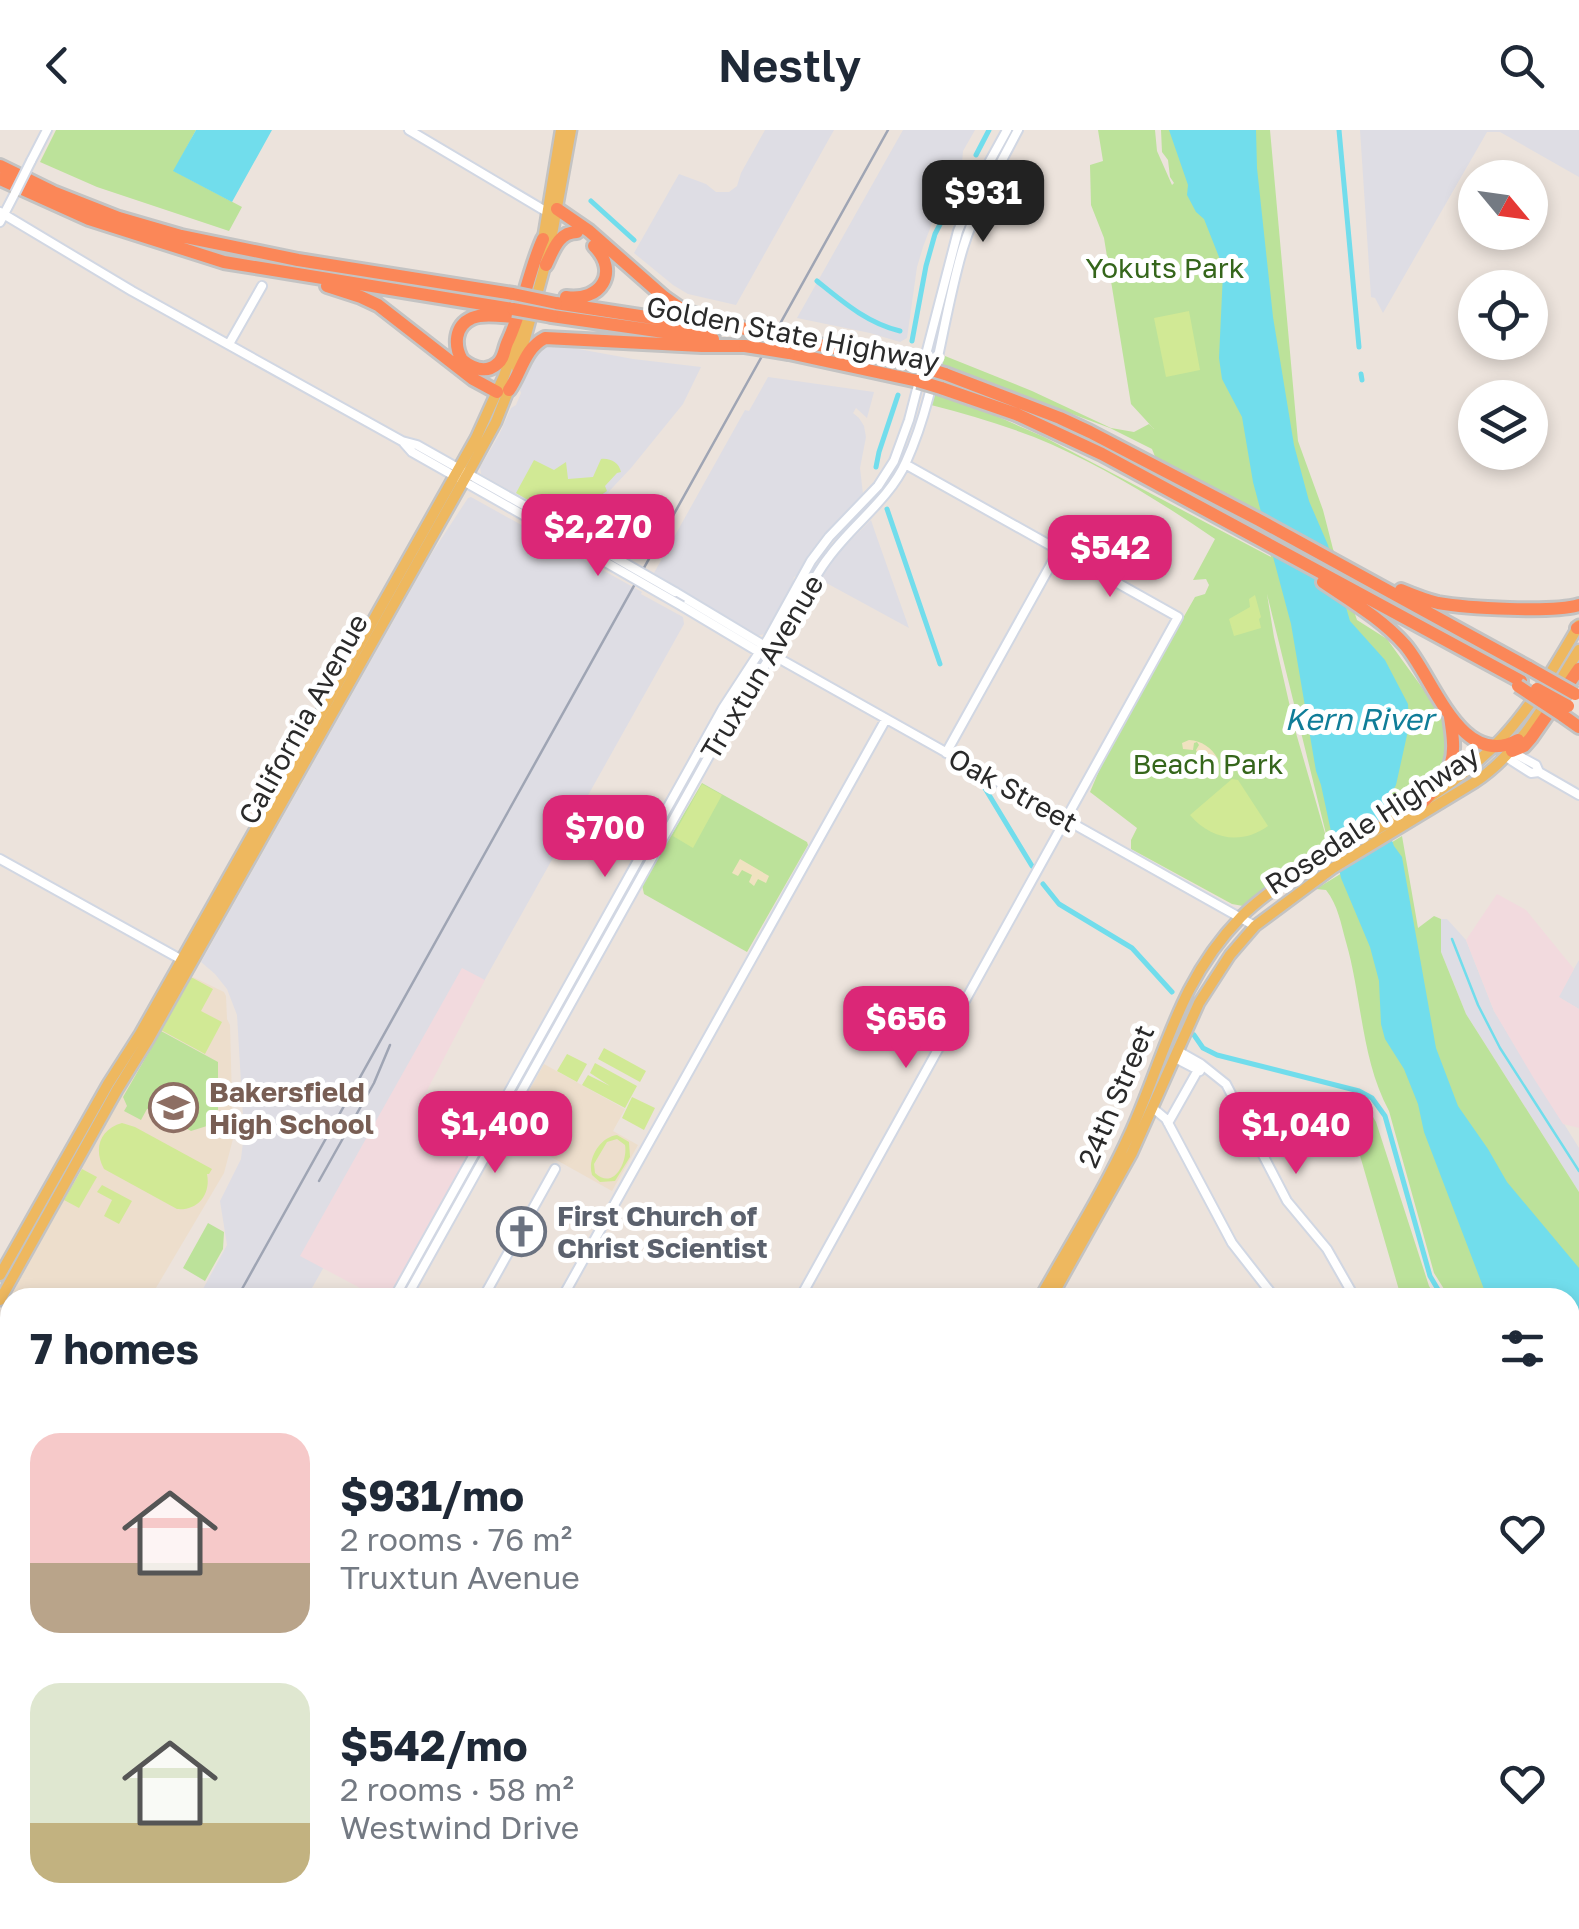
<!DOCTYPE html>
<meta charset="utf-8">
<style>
:root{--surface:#fff;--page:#f2f2f3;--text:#1f2937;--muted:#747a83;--accent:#db2777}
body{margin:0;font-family:"Golos Text",sans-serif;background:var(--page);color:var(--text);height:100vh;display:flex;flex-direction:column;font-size:38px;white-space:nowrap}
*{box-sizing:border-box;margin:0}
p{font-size:32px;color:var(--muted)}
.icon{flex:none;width:55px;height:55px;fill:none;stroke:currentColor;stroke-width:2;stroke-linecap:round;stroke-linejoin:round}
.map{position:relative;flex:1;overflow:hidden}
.sheet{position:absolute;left:0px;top:1158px;width:1580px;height:642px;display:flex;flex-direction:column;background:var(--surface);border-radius:30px 30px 0 0;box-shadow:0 5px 15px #0003}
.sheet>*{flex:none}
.needle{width:65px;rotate:119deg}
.tools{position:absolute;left:1458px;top:30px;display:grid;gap:20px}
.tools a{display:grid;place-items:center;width:90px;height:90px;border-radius:50%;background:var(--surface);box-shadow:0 5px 15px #0003;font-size:50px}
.price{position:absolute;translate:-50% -85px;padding:0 22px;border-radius:20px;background:var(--accent);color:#fff;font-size:32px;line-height:65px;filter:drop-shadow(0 2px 5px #0008)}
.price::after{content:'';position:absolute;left:50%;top:60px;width:30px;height:22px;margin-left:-15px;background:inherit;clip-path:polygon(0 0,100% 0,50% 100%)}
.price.selected{background:#222;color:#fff}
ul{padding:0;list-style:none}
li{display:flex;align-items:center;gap:30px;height:250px;padding:0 30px}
li span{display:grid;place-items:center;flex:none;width:280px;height:200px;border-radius:30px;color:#555}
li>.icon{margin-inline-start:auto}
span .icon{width:120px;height:120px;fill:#fffc;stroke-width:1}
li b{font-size:42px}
h2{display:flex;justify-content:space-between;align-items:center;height:120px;padding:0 30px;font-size:42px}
header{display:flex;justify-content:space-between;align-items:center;height:130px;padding:0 30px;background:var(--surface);font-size:45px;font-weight:600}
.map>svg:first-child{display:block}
.industrial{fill:#dedde4}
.education{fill:#eddecc}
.medical{fill:#f2dade}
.green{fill:#bce29a;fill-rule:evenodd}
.sand{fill:#f0e2c0}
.pitch{fill:#d1e995;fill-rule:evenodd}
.water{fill:#71ddec}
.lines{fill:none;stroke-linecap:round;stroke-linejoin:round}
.stream{stroke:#71ddec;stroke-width:2.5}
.canal{stroke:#71ddec;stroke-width:5}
.secondary-casing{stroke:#d1d7e3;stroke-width:12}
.primary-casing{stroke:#c3c3c3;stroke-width:15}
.highway-casing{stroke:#c3c3c3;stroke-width:18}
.secondary{stroke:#fff;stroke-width:8}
.primary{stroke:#eeb85f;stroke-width:10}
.highway{stroke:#fb8758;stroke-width:12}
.rail{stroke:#9fa5b4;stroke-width:2.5}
.secondary-bridge-casing{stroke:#d1d7e3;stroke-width:12;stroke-linecap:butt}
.highway-bridge-casing{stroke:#c3c3c3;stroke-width:18;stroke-linecap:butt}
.secondary-bridge{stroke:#fff;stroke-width:8}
.highway-bridge{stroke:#fb8758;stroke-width:12}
.labels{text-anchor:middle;stroke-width:10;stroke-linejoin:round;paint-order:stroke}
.park-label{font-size:28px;fill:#35661b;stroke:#fff}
.street-label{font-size:28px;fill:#2a2a2a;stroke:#fff}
.education-label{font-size:28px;font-weight:bold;fill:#785e54;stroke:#fff;text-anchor:start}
.worship-label{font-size:28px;font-weight:bold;fill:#5b616d;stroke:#fff;text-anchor:start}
.water-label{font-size:30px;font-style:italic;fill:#107d98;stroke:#fff}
</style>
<header><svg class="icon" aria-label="back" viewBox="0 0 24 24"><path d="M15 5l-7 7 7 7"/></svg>Nestly<svg class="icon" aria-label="search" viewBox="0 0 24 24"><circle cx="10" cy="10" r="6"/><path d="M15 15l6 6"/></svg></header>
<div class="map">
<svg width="1579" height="1799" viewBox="0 0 1579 1799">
<rect width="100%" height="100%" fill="#ece3dc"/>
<path class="industrial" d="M 765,0 L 834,0 L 736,175 L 688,164 L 673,155 L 634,123 L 679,44 L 706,54 L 716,62 L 729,62 L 737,56 L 741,43 Z
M 903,0 L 975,0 L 963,21 L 962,34 L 934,88 L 923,117 L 917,137 L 907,208 L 900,212 L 870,203 L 797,188 Z
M 1360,0 L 1579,0 L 1579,47 L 1500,2 L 1487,2 L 1383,183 L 1375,168 L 1371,167 Z
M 551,214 L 633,229 L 701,237 L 683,274 L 631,338 L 598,373 L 564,391 L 481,344 L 480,337 L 499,305 L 511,278 L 516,275 L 521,263 L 520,260 L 534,226 L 545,216 Z
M 768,247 L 874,262 L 867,288 L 856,278 L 853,283 L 859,288 L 864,296 L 866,307 L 860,338 L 863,364 L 811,425 L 798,445 L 794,447 L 792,458 L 768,497 L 764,504 L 757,506 L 654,443 L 745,280 L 749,281 Z
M 471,367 L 642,462 L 641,464 L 683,487 L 684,494 L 307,1167 L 198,1168 L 227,1115 L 220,1071 L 241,1029 L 244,1003 L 237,885 L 227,859 L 215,844 L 201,832 L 430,426 L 468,368 Z
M 871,390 L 875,402 L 909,498 L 819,449 L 841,420 Z
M 1441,789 L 1447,789 L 1466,810 L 1494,881 L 1579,1018 L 1579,1062 L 1466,884 L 1441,822 Z
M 1579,830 L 1579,879 L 1558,867 Z"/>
<path class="education" d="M 193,847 L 224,862 L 226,866 L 227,889 L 230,895 L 233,1009 L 224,1043 L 150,1168 L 10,1168 L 132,946 Z
M 544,934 L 625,979 L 613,1001 L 638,1015 L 612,1061 L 506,1002 Z"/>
<path class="medical" d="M 1497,764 L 1526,780 L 1574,839 L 1559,867 L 1579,879 L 1579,998 L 1563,994 L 1533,947 L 1494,881 L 1466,810 Z
M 462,838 L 485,850 L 422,970 L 480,1005 L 388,1167 L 377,1167 L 300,1126 Z
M 841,1790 L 891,1790 L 907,1799 L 836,1799 Z"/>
<path class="green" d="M 56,0 L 196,0 L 174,41 L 242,77 L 229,101 L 97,57 L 40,32 Z
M 1098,0 L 1155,0 L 1157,21 L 1172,55 L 1174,53 L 1170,47 L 1168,30 L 1162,22 L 1161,0 L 1270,0 L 1298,311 L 1323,380 L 1333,419 L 1357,490 L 1387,509 L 1447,592 L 1450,621 L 1437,650 L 1330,719 L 1286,742 L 1243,776 L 1232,774 L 1131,719 L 1131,710 L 1137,698 L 1090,662 L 1107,622 L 1195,467 L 1205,464 L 1209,455 L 1206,449 L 1193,450 L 1215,409 C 1158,370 1098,333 1034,307 C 1000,294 966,284 931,275 L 934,264 L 985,281 L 1044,307 L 1271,427 L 1257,380 L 1156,329 L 1152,319 L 1110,298 L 942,236 L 945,226 L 1032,261 L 1111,298 L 1134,302 L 1149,294 L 1154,299 L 1131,274 L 1104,108 L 1091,75 L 1090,35 L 1103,31 ZM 1267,464 L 1329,716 L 1329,717 L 1296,603 L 1274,507 Z
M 702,653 L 807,712 L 808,715 L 747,822 L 644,764 L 642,755 Z
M 1402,706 L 1418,798 L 1434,786 L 1441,789 L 1441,822 L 1466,884 L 1579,1062 L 1579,1384 L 1570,1372 L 1570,1168 L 1449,1167 L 1434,1143 L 1389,981 C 1361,929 1362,867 1346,812 C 1341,794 1338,775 1326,760 L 1316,759 Z
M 161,901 L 218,932 L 218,981 L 210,995 L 191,1001 L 152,979 L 147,979 L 141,990 L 124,981 L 127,976 L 123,967 Z
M 1343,967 C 1359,972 1368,976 1376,992 L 1429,1156 L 1436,1167 L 1401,1167 Z
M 208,1093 L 224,1102 L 223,1119 L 205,1151 L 183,1138 Z"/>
<path class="sand" d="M 1189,610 C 1202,611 1211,617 1218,629 L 1216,637 L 1210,640 L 1203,637 L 1196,620 L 1199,615 L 1197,612 L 1194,613 L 1193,620 L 1183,619 L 1182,613 Z
M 740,729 L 769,746 L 766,753 L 758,749 L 754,756 L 749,752 L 752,745 L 742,740 L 738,746 L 732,743 Z"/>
<path class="pitch" d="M 1189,181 L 1200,240 L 1166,247 L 1154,188 Z
M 601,329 C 611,328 619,333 621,342 L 617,343 L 605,356 L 607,361 L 564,391 L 516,363 L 534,330 L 554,340 L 566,332 L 568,349 L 593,347 Z
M 1255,465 L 1261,487 L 1259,489 L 1261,498 L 1234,506 L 1229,489 L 1250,477 L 1249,469 Z
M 1232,649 L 1238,650 L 1268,696 C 1242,715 1211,710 1190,685 Z
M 702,654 L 722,665 L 693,718 L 673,706 Z
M 191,847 L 213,859 L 201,881 L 222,892 L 205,924 L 161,900 Z
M 604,918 L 646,941 L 640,952 L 598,929 Z
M 567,924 L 587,934 L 577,952 L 557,941 Z
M 595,933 L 637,956 L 625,978 L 582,955 L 588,945 L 610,956 L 590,943 Z
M 632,967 L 655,978 L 644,1000 L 622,988 Z
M 122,993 L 135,997 L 212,1039 L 209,1044 L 207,1044 C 211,1064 198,1081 177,1079 L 104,1039 C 93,1019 100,999 122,993 Z
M 617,1005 L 629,1012 L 630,1027 L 615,1051 L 600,1052 L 592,1045 C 587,1029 600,1007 617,1005 ZM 617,1009 L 625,1015 C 628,1031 614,1061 595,1043 L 594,1034 L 607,1012 Z
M 82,1039 L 97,1047 L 79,1078 L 64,1070 Z
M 102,1055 L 132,1071 L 119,1094 L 104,1086 L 112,1070 L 97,1062 Z"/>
<path class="water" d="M 196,0 L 272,0 L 232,72 L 173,41 Z
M 1169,0 L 1256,0 L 1257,38 L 1273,187 L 1294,315 L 1309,371 L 1328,415 L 1350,491 L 1385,530 L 1408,574 L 1409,596 L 1396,655 L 1381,681 L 1394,716 L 1402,727 L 1436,918 L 1458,976 L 1488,1019 L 1507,1052 L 1579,1138 L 1579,1347 L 1570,1334 L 1570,1168 L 1487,1167 L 1424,1002 L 1418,974 L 1404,939 L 1385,909 L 1381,894 L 1379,851 L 1370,817 L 1341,748 L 1321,655 L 1316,641 L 1291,494 L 1253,352 L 1242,287 L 1222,249 L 1219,228 L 1223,143 L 1219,127 L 1204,89 L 1196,82 L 1187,65 L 1188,55 Z"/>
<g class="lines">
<path class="stream" d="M 1452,809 L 1478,875 L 1500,918 L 1579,1041"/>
<path class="canal" d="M 1339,0 L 1359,217
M 976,25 L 989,0
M 591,71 L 634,110
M 817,151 C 843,172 867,193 900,201
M 912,211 L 926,136 L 935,104 L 969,38
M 1361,244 L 1362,250
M 876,337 L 879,322 L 898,265
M 887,379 L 940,534
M 983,655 L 1032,736
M 1043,754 L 1059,774 L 1132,818 L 1172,862
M 1194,905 L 1203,918 L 1217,925 L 1359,961 L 1372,968 L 1385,986 L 1430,1146 L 1443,1168
M 1570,1383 L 1579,1393"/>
<defs>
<path id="secondary" d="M 409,0 L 547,82
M 31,31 L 47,0
M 0,82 L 132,161 L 402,311 L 417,315 L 536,382
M 0,92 L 15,63
M 229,214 L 262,156
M 404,313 L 412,322 L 532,390
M 675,462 L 765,516
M 682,476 L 759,522 L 771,524 L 1255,796
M 1512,622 L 1536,635 L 1539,642
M 946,623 L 1059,420
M 1506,627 L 1531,643 L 1539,642 L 1579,665
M 0,729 L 182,830
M 1178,921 L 1201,934 L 1226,954 L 1287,1071 L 1327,1119 L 1355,1168
M 1175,928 L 1200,941
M 1154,979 L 1166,989 L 1232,1113 L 1275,1168
M 1168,993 L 1198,940
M 394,1168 L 723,578 L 768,509 L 811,431 L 829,407 L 878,356 L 894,331 L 909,290 L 958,101 L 980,49 L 1007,0
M 406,1168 L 733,583 C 749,557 768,533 783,506 C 799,480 810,451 829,427 C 853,394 889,370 906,332 C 937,264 942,188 963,118 C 976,76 998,38 1018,0
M 483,1168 L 555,1039
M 562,1168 L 886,589
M 800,1168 L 1178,487 L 905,334
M 0,1280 L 10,1286
M 0,1288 L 10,1294
M 0,1441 L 10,1446
M 0,1449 L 10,1455
M 1570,1514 L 1579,1530
M 1570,1561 L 1579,1577
M 0,1608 L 10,1614
M 183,1790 L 199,1799
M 325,1790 L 341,1799
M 608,1790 L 624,1799
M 625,1790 L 641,1799
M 905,1790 L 921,1799
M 1190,1790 L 1206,1799
M 39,1799 L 44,1790
M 52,1799 L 57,1790
M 444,1799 L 449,1790
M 1161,1799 L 1166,1790"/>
<path id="primary" d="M 542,116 L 561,0
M 517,238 L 549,121 L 571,0
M 0,1145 L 108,954 L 140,904 L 476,308 L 504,246 L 523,191
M 1040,1168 C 1071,1113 1105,1059 1131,1001 C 1166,923 1178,852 1241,787 C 1281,746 1350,716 1400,686 C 1437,664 1473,639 1502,608 C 1533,575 1556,534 1579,495
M 1051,1168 L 1132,1023 L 1199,873 L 1230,825 L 1255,796 L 1333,738 L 1475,652 C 1521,622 1550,566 1579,520
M 0,1170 L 117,960 L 148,910 L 472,336 L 496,292 L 511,254
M 605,1799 L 610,1790
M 684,1799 L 689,1790"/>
<path id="highway" d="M 0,36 L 53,62 L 119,88 L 181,106 L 298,130 L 513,164
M 0,49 L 89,89 L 224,132 L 513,179
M 557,79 L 589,101 L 664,167 L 684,181 L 769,206
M 546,135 C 553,121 558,102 577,102
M 327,156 L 361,167 L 378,175 L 473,249 L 497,262
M 566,167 C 601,172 620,142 594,116
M 556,173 L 717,198
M 552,186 L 713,209
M 512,187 C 500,186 483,183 472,188 C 454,196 454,216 462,230 C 472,238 486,244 497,234 C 504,229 504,220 507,213 C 523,180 528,142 543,109
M 796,210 L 922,237
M 789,223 L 918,251
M 945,244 L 1060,288 L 1090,302 L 1259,390 L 1529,538
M 941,258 L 1016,284 L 1102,324 L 1521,551
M 509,260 C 522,241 524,219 545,208 L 702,216 L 745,216
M 1323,452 C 1351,471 1382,489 1405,515 C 1433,547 1461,641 1518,610
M 1401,460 C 1413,465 1425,470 1438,473 C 1466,478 1553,483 1579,475
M 1577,498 L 1579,497
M 1562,585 L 1579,597
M 1512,621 L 1524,616 L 1531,608 L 1579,539
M 1423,672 C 1454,639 1457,631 1450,587"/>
</defs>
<use href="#secondary" class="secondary-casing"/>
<use href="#primary" class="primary-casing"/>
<use href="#highway" class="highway-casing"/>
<use href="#secondary" class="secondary"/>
<use href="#primary" class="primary"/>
<use href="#highway" class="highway"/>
<path class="rail" d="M 319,1051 L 374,953 L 390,915
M 237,1168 L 888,0
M 0,1590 L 10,1572"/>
<defs>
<path id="secondary-bridge" d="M 15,63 L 31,31
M 536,382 L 675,462
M 532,390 L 682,476"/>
<path id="highway-bridge" d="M 513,164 L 556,173
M 513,179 L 552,186
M 769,206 L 796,210
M 745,216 L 789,223
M 922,237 L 945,244
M 918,251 L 941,258
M 1529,538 L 1575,564
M 1518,556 L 1562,585
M 1537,559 L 1568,576"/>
</defs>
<use href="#secondary-bridge" class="secondary-bridge-casing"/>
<use href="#highway-bridge" class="highway-bridge-casing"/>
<use href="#secondary-bridge" class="secondary-bridge"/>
<use href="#highway-bridge" class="highway-bridge"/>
</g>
<defs>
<symbol id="school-ring" viewBox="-11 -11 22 22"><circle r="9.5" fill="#fff" stroke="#8d6e63" stroke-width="1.5"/><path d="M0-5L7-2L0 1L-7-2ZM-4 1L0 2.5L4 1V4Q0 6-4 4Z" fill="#8d6e63"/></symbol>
<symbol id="church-ring" viewBox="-11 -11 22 22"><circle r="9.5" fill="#fff" stroke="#6b7280" stroke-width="1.5"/><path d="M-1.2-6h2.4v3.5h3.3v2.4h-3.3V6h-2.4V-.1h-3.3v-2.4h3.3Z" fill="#6b7280"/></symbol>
</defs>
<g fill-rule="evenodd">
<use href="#school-ring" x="146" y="950" width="55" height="55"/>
<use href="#church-ring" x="494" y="1074" width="55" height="55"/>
</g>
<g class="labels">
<g class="park-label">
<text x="1165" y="148">Yokuts Park</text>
<text x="1208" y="644">Beach Park</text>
</g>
<g class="street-label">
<text transform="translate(793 204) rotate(11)" y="10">Golden State Highway</text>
<text transform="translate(762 537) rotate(-59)" y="10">Truxtun Avenue</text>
<text transform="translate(303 589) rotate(-61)" y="10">California Avenue</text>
<text transform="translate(1013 660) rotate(29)" y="10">Oak Street</text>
<text transform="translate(1372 690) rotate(-33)" y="10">Rosedale Highway</text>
<text transform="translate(1116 966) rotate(-67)" y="10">24th Street</text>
</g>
<g class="education-label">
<text x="209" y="972">Bakersfield<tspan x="209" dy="32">High School</tspan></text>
</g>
<g class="worship-label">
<text x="557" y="1096">First Church of<tspan x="557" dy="32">Christ Scientist</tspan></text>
</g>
<g class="water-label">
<text x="1359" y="600">Kern River</text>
</g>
</g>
</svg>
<div class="tools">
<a><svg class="needle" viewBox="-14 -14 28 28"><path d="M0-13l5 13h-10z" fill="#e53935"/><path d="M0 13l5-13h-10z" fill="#747a83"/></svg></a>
<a><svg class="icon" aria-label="locate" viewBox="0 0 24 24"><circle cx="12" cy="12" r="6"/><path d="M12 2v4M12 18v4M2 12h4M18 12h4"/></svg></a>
<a><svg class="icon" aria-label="layers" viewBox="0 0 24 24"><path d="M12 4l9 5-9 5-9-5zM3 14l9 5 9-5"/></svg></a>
</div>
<b class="price selected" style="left:983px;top:115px">$931</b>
<b class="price" style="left:598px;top:449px">$2,270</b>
<b class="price" style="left:1110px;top:470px">$542</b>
<b class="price" style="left:605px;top:750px">$700</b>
<b class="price" style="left:906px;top:941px">$656</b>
<b class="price" style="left:495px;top:1046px">$1,400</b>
<b class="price" style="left:1296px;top:1047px">$1,040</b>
<section class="sheet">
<h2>7 homes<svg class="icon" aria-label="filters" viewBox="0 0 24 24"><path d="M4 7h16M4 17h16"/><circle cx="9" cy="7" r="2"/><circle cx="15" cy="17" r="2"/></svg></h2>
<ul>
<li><span style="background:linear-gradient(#f6c9c9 65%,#b9a48a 0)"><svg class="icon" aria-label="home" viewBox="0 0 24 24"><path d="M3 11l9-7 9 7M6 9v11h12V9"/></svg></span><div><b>$931/mo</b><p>2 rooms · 76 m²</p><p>Truxtun Avenue</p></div><svg class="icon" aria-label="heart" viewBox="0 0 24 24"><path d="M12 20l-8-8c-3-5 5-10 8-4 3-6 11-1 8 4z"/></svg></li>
<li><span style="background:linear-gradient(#dfe7d0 70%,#c2b280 0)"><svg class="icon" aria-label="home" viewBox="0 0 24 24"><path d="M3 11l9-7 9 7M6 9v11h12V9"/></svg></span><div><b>$542/mo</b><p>2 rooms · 58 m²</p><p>Westwind Drive</p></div><svg class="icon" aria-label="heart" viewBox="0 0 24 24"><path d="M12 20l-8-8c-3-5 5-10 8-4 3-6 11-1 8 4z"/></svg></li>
</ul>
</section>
</div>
